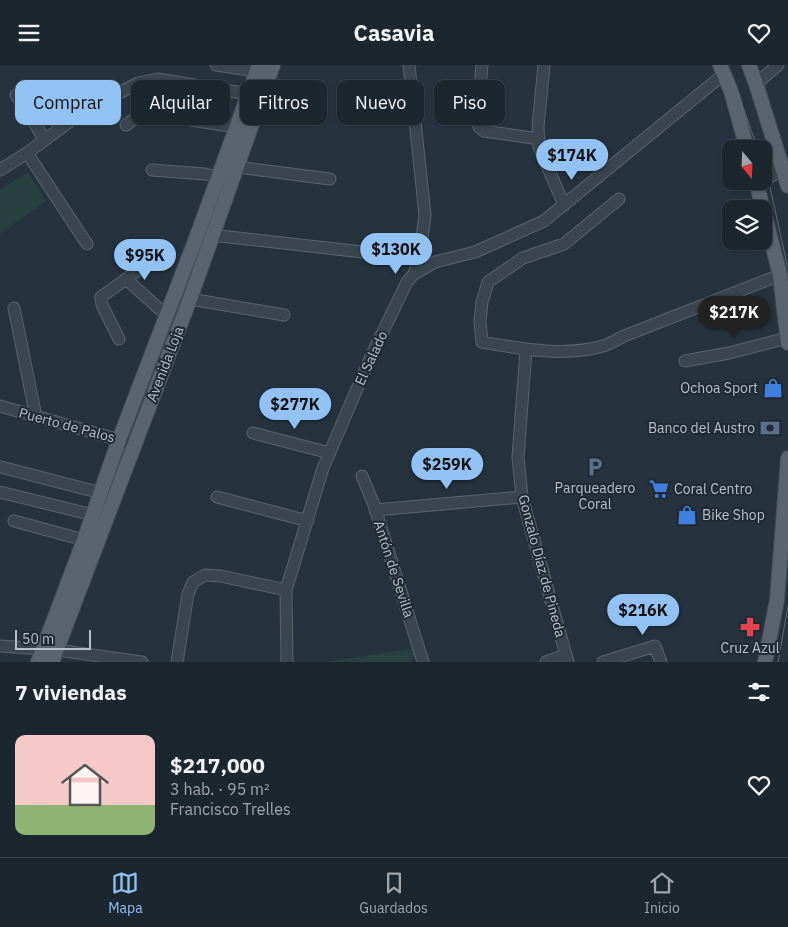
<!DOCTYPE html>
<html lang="es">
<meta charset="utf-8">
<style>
:root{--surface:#1c262f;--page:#29323b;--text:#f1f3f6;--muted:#a0a5aa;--line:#3a434b;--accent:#92c2f3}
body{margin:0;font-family:"IBM Plex Sans",sans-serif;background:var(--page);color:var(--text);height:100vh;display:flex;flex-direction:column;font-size:19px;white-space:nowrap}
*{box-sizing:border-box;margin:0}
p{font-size:16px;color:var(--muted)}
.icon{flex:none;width:28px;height:28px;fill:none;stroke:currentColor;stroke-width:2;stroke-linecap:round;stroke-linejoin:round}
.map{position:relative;height:597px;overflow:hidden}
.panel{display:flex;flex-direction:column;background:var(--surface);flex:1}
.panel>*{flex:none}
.banner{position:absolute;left:15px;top:15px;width:500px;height:45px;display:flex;gap:10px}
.needle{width:32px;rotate:161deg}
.fabs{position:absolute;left:722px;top:75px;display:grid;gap:10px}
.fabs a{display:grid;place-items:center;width:50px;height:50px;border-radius:10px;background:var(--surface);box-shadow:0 1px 4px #0004,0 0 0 1px var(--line);font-size:25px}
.scale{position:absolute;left:15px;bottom:12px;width:76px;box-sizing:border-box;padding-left:5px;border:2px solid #b7c0c9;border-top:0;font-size:14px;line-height:18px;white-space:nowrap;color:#b7c0c9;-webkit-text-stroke:4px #1f2a34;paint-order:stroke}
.price{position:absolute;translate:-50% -42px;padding:0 11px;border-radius:18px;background:var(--accent);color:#111;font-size:16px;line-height:32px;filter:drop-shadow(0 1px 2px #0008)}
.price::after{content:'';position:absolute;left:50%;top:30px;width:15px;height:11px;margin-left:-8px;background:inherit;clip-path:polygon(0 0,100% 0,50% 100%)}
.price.selected{background:#222;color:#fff}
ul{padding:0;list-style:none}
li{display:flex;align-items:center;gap:15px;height:125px;padding:0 15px}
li+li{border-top:1px solid var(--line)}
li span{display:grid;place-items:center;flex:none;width:140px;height:100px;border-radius:10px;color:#555}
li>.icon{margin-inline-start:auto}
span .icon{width:60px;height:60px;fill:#fffc;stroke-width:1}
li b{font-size:21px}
h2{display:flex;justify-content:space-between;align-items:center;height:60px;padding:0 15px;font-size:21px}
.pill{padding:0 18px;border-radius:10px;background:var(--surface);box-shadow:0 1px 4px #0004,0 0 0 1px var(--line);font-size:18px;line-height:45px}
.pill.selected{background:var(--accent);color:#111}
header{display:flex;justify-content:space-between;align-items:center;height:65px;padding:0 15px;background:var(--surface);font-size:22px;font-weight:700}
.tabs{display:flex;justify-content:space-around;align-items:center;height:70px;border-top:1px solid var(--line);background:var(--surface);font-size:14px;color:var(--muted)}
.tabs a{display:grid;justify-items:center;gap:2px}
.tabs .selected{color:var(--accent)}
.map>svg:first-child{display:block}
.green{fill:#284040}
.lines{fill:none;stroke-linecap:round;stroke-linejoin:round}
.minor-casing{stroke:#58636c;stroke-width:13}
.major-casing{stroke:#444e58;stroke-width:16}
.minor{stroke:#3a454f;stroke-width:11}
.major{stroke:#59646f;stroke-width:14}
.tram{stroke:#5d6a75;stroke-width:1}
.labels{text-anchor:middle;stroke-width:4;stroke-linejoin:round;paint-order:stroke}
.street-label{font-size:14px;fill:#b7c0c9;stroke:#1f2a34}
.poi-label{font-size:14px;fill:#b7c0c9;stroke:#1f2a34;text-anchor:end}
</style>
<header><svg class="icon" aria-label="menu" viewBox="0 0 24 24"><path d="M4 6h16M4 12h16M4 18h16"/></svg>Casavia<svg class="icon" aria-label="heart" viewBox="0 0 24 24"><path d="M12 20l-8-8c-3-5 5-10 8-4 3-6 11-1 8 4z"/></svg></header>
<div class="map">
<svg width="788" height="597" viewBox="0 0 788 597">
<rect width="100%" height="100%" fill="#26333f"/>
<path class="green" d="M 28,107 L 46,136 L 0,169 L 0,125 Z
M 416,583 L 418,591 L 412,593 L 413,597 L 326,597 Z"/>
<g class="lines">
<defs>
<path id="minor" d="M 216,0 L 256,6
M 482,0 L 477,56 L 479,62 L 484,66 L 539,74
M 544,0 L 538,62 L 539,82 L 564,140
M 756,19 L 778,0
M 16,30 L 45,75
M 126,60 L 134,54 L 152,49 L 236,62
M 27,88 L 87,179
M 237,102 L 330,114
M 0,105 L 27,88 L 80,49 L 138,18 L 158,14 L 248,29
M 152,105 L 205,109 L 218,112
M 764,116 L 788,100
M 619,134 L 564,179 L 523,193 L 488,217 L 482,237 L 480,257 L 482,277 C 521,284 564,292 603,281 C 610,279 618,274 624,271 L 780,210
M 211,170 L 407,192
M 414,209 L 435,197 L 475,187 L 544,156 L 724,9
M 126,214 L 149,197
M 190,234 L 284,250
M 14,243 L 36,352
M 119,274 L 102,240 L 101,232 L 126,214 L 166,250
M 526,285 L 518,392 L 522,432 L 568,597
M 685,296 L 729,288 L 787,273
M 0,341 L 134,379
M 253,368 L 330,388
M 1,402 L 101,428
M 362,411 L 374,440 L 423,597
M 0,427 L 93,450
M 217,432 L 308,456
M 375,445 L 522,432
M 14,456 L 84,475
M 286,525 L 287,597
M 0,581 L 57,585 L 142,597
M 177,597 L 188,529 L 193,517 L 205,510 L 221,511 L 286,525 L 323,403 L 372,289 L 407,217 L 414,209 L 419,194 L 425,150 L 409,0
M 546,597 L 566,590
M 603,597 L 655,581 L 661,597"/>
<path id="major" d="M 720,0 L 731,26 L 747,84
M 749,0 L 756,19 L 788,121
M 756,116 L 763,144
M 764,147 L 780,210 L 788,278
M 38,597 L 84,475 L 119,375 L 198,168 L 259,0
M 52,597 L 190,234 L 273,0
M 765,597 L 777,535 L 788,393"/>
</defs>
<use href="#minor" class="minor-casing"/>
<use href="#major" class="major-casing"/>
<use href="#minor" class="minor"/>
<use href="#major" class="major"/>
<path class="tram" d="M 725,0 L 737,26 L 758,84
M 764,101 L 768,113 L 788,204
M 778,597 L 788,541"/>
</g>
<defs>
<symbol id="shop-bare" viewBox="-9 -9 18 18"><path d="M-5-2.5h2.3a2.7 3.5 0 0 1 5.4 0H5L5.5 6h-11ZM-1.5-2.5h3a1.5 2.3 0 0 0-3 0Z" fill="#3f7fe0" stroke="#1f2a34" stroke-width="2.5" paint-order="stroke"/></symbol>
<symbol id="bank-bare" viewBox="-9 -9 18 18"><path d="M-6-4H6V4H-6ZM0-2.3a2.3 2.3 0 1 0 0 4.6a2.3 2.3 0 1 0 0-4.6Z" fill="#5c6f8a" stroke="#1f2a34" stroke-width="2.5" paint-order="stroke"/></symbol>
<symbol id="parking-bare" viewBox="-9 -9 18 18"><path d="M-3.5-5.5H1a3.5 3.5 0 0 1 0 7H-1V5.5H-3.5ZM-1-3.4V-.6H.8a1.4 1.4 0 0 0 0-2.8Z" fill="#5c6f8a" stroke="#1f2a34" stroke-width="2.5" paint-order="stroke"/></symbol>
<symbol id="supermarket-bare" viewBox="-9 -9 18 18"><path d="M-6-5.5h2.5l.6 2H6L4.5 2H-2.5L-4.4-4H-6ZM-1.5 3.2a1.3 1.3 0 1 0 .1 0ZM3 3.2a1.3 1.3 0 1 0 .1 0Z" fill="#3f7fe0" stroke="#1f2a34" stroke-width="2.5" paint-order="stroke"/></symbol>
<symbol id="pharmacy-bare" viewBox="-9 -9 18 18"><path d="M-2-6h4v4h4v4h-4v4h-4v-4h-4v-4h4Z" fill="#e0444e" stroke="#1f2a34" stroke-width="2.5" paint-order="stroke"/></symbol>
</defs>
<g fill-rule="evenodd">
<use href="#shop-bare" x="759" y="309" width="28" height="28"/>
<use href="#bank-bare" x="756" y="349" width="28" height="28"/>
<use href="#parking-bare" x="581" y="388" width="28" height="28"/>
<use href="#supermarket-bare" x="645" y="410" width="28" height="28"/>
<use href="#shop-bare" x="673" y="436" width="28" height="28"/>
<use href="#pharmacy-bare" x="736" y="548" width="28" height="28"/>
</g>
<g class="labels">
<g class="street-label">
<text transform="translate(371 293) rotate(-65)" y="5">El Salado</text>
<text transform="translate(165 299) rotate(-69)" y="5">Avenida Loja</text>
<text transform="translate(67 360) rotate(15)" y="5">Puerto de Palos</text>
<text transform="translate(542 501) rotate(75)" y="5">Gonzalo Díaz de Pineda</text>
<text transform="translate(394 504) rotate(72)" y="5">Antón de Sevilla</text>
</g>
<g class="poi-label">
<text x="758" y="328">Ochoa Sport</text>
<text x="755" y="368">Banco del Austro</text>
<text x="595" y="428" text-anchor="middle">Parqueadero<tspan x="595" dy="16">Coral</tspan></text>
<text x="674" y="429" text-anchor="start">Coral Centro</text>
<text x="702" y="455" text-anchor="start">Bike Shop</text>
<text x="750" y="588" text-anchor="middle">Cruz Azul</text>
</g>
</g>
</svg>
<div class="fabs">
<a><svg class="needle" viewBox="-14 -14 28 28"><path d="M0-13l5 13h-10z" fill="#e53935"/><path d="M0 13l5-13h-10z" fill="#a0a5aa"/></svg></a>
<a><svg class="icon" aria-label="layers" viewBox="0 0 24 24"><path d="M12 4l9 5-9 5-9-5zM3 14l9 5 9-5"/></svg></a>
</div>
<div class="scale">50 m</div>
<b class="price" style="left:572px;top:116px">$174K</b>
<b class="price" style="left:396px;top:210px">$130K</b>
<b class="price" style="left:145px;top:216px">$95K</b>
<b class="price selected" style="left:734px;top:273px">$217K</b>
<b class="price" style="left:295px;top:365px">$277K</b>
<b class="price" style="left:447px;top:425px">$259K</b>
<b class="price" style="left:643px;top:571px">$216K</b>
<div class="banner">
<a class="pill selected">Comprar</a>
<a class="pill">Alquilar</a>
<a class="pill">Filtros</a>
<a class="pill">Nuevo</a>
<a class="pill">Piso</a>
</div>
</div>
<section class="panel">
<h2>7 viviendas<svg class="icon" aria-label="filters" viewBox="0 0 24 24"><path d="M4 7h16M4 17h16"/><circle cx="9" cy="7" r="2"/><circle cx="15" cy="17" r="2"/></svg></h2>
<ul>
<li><span style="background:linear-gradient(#f6c9c9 70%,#8fb573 0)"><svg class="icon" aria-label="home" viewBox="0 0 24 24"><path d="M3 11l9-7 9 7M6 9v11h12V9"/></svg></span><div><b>$217,000</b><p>3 hab. · 95 m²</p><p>Francisco Trelles</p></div><svg class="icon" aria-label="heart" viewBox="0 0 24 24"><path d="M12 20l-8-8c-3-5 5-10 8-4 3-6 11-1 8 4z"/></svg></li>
</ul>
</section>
<nav class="tabs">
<a class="selected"><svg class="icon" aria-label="map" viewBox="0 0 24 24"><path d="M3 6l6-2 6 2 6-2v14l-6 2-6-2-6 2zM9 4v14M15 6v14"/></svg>Mapa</a>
<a><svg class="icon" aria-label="saved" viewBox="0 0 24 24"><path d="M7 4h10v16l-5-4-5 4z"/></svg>Guardados</a>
<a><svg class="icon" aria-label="home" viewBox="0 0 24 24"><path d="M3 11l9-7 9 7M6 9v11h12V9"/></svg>Inicio</a>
</nav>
